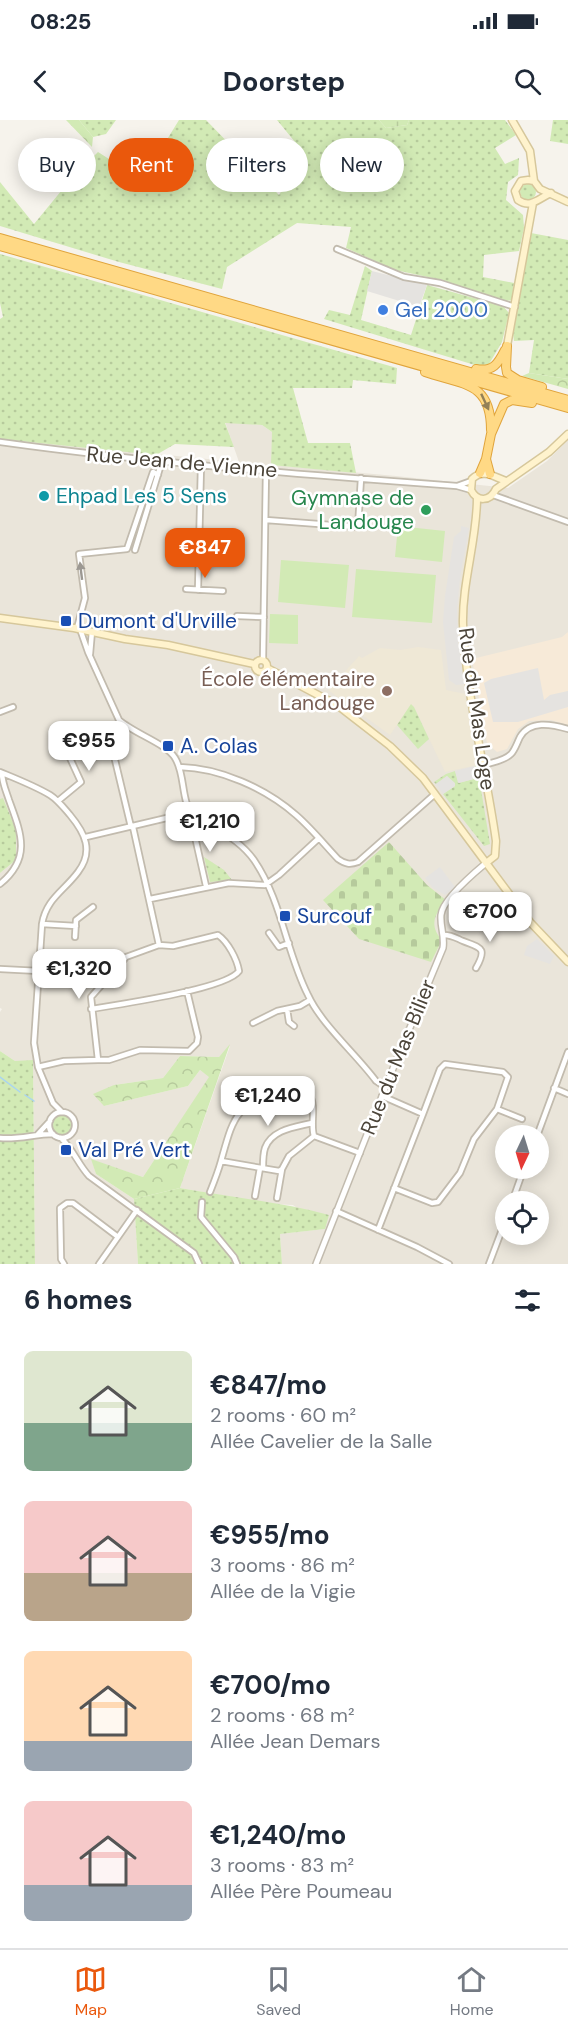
<!DOCTYPE html>
<meta charset="utf-8">
<style>
:root{--surface:#fff;--page:#f6f6f7;--text:#1f2937;--muted:#747a83;--line:#e0e1e3;--accent:#ea580c}
body{margin:0;font-family:"DM Sans",sans-serif;background:var(--page);color:var(--text);height:100vh;display:flex;flex-direction:column;font-size:22px;white-space:nowrap}
*{box-sizing:border-box;margin:0}
p{font-size:20px;color:var(--muted)}
.icon{flex:none;width:33px;height:33px;fill:none;stroke:currentColor;stroke-width:2;stroke-linecap:round;stroke-linejoin:round}
.map{position:relative;height:1144px;overflow:hidden}
.panel{display:flex;flex-direction:column;background:var(--surface);flex:1}
.panel>*{flex:none}
.hud{position:absolute;left:18px;top:18px;width:532px;height:54px;display:flex;gap:12px}
.needle{width:39px;rotate:184deg}
.fabs{position:absolute;left:495px;top:1005px;display:grid;gap:12px}
.fabs a{display:grid;place-items:center;width:54px;height:54px;border-radius:50%;background:var(--surface);box-shadow:0 3px 15px #0003;font-size:30px}
.price{position:absolute;translate:-50% -51px;padding:0 14px;border-radius:12px;background:#fff;color:#222;font-size:20px;line-height:39px;filter:drop-shadow(0 2px 3px #0008)}
.price::after{content:'';position:absolute;left:50%;top:36px;width:18px;height:14px;margin-left:-9px;background:inherit;clip-path:polygon(0 0,100% 0,50% 100%)}
.price.active{background:var(--accent);color:#fff}
ul{padding:0;list-style:none}
li{display:flex;align-items:center;gap:18px;height:150px;padding:0 24px}
li span{display:grid;place-items:center;flex:none;width:168px;height:120px;border-radius:9px;color:#555}
li>.icon{margin-inline-start:auto}
span .icon{width:72px;height:72px;fill:#fffc;stroke-width:1}
li b{font-size:26px}
h2{display:flex;justify-content:space-between;align-items:center;height:72px;padding:0 24px;font-size:26px}
.tag{padding:0 21px;border-radius:27px;background:var(--surface);box-shadow:0 3px 15px #0003;font-size:21px;line-height:54px}
.tag.active{background:var(--accent);color:#fff}
.status{display:flex;justify-content:space-between;align-items:center;height:42px;padding:0 30px;background:var(--surface);direction:ltr}
.status svg{height:16px;fill:currentColor}
header{display:flex;justify-content:space-between;align-items:center;height:78px;padding:0 24px;background:var(--surface);font-size:27px;font-weight:700}
.tabs{display:flex;justify-content:space-around;align-items:center;height:84px;border-top:2px solid var(--line);background:var(--surface);font-size:16px;color:var(--muted)}
.tabs a{display:grid;justify-items:center;gap:3px}
.tabs .active{color:var(--accent)}
.map>svg:first-child{display:block}
.residential{fill:#eae5da;fill-rule:evenodd}
.commercial{fill:#f7ead8}
.education{fill:#efe8d6}
.grass{fill:url(#grass-dots)}
.forest{fill:url(#forest-crowns)}
.wetland{fill:url(#wetland-marsh)}
.cemetery{fill:url(#cemetery-stones)}
.garden{fill:#d2eab5}
.parking{fill:#e5e3e0}
.lines{fill:none;stroke-linecap:round;stroke-linejoin:round}
.stream{stroke:#a9d4f2;stroke-width:1.5}
.minor-casing{stroke:#c2bbae;stroke-width:8}
.tertiary-casing{stroke:#c2bbae;stroke-width:8}
.secondary-casing{stroke:#d6c79b;stroke-width:9}
.trunk-casing{stroke:#e0a43c;stroke-width:10}
.minor{stroke:#fff;stroke-width:4.5}
.tertiary{stroke:#fff;stroke-width:5}
.secondary{stroke:#fff3cd;stroke-width:6}
.trunk{stroke:#ffd985;stroke-width:8}
.oneway{fill:#938057}
.oneway2{fill:#9c9892}
.shop-dot{fill:#3f7fe0;stroke:#fff;stroke-width:2}
.culture-dot{fill:#0f9aa8;stroke:#fff;stroke-width:2}
.leisure-dot{fill:#2e9e5b;stroke:#fff;stroke-width:2}
.transit-dot{fill:#1a4fb4;stroke:#fff;stroke-width:2}
.education-dot{fill:#8d6e63;stroke:#fff;stroke-width:2}
.labels{text-anchor:middle;stroke-width:5;stroke-linejoin:round;paint-order:stroke}
.shop-label{font-size:21px;fill:#366cbe;stroke:#fff;text-anchor:start}
.street-label{font-size:21px;fill:#4b4439;stroke:#fff}
.culture-label{font-size:21px;fill:#0d838f;stroke:#fff;text-anchor:start}
.leisure-label{font-size:21px;fill:#27864d;stroke:#fff;text-anchor:end}
.transit-label{font-size:21px;fill:#164399;stroke:#fff;text-anchor:start}
.education-label{font-size:21px;fill:#785e54;stroke:#fff;text-anchor:end}
</style>
<div class="status"><b>08:25</b><svg viewBox="0 0 49 12"><path d="M0 12V9h3v3zM5 12V6h3v6zM10 12V3h3v9zM15 12V0h3v12zM26 1h20v11H26zM47 4h2v5h-2z"/></svg></div>
<header><svg class="icon" aria-label="back" viewBox="0 0 24 24"><path d="M15 5l-7 7 7 7"/></svg>Doorstep<svg class="icon" aria-label="search" viewBox="0 0 24 24"><circle cx="10" cy="10" r="6"/><path d="M15 15l6 6"/></svg></header>
<div class="map">
<svg width="568" height="1144" viewBox="0 0 568 1144">
<defs>
<pattern id="grass-dots" width="8" height="8" patternUnits="userSpaceOnUse" patternTransform="scale(1.5)"><rect width="8" height="8" fill="#d2eab5"/><path d="M2 2h.1M6 6h.1" fill="none" stroke="#b6ca9c" stroke-width="1.8" stroke-linecap="round"/></pattern>
<pattern id="forest-crowns" width="20" height="18" patternUnits="userSpaceOnUse" patternTransform="scale(1.5)"><rect width="20" height="18" fill="#d2eab5"/><path d="M2 6a3 3 0 1 1 6 0M12 15a3 3 0 1 1 6 0" fill="none" stroke="#b6ca9c"/></pattern>
<pattern id="wetland-marsh" width="20" height="14" patternUnits="userSpaceOnUse" patternTransform="scale(1.5)"><rect width="20" height="14" fill="#d2eab5"/><path d="M1 5h8M5 5V1M11 12h8M15 12V8" fill="none" stroke="#b6ca9c"/></pattern>
<pattern id="cemetery-stones" width="16" height="16" patternUnits="userSpaceOnUse" patternTransform="scale(1.5)"><rect width="16" height="16" fill="#d2eab5"/><path d="M2 7V4a2 2 0 0 1 4 0v3zM10 15v-3a2 2 0 0 1 4 0v3z" fill="#b6ca9c"/></pattern>
</defs>
<rect width="100%" height="100%" fill="#f6f3ec"/>
<path class="residential" d="M 225,302 L 262,305 L 272,312 L 272,345 L 396,356 L 508,368 L 547,341 L 568,320 L 568,1144 L 282,1144 L 280,1114 L 324,1109 L 293,1085 L 271,1084 L 180,1068 L 230,926 L 219,937 L 180,936 L 163,958 L 114,965 L 104,986 L 188,966 L 200,950 L 210,957 L 143,1057 L 92,1040 L 96,1054 L 134,1079 L 138,1144 L 35,1144 L 33,941 L 15,941 L 0,931 L 0,892 L 2,889 L 0,888 L 0,753 L 16,740 L 16,711 L 3,679 L 0,679 L 0,319 L 239,342 ZM 506,1016 L 538,1016 L 538,1048 L 506,1048 ZM 506,1082 L 538,1082 L 538,1114 L 506,1114 Z"/>
<path class="commercial" d="M 568,512 L 568,605 L 551,600 L 529,601 L 518,609 L 507,629 L 497,632 L 487,623 L 472,539 L 562,517 Z"/>
<path class="education" d="M 418,527 L 441,530 L 446,570 L 465,574 L 477,645 L 445,652 L 414,587 L 411,585 L 390,615 L 328,570 L 359,536 L 362,538 L 380,528 L 400,530 Z"/>
<path class="grass" d="M 79,0 L 116,0 L 106,14 L 93,17 Z
M 179,0 L 206,0 L 279,75 L 304,33 L 277,0 L 379,0 L 386,8 L 407,5 L 409,0 L 505,0 L 516,15 L 495,28 L 505,44 L 519,38 L 518,55 L 508,62 L 506,80 L 523,95 L 524,108 L 519,131 L 484,135 L 483,157 L 514,163 L 512,180 L 506,181 L 437,159 L 395,150 L 346,128 L 351,107 L 297,103 L 227,147 L 222,169 L 119,142 L 0,106 L 0,62 L 34,104 L 71,59 L 98,32 L 142,60 Z
M 553,0 L 568,0 L 568,24 L 550,21 Z
M520 72a8 8 0 1 1 16 0a8 8 0 1 1-16 0Z
M 531,113 L 568,120 L 568,259 L 529,253 L 534,220 L 514,221 L 513,214 Z
M 0,134 L 397,248 L 396,264 L 353,260 L 352,268 L 293,268 L 308,323 L 350,323 L 356,353 L 271,345 L 272,312 L 262,305 L 225,303 L 234,327 L 175,324 L 156,335 L 0,319 L 0,199 L 3,197 L 0,183 Z
M 365,146 L 372,151 L 361,200 L 411,215 L 427,165 L 503,186 L 509,193 L 502,222 L 489,244 L 478,246 L 324,199 L 329,190 L 350,195 Z
M 411,584 L 414,587 L 429,619 L 418,629 L 397,605 Z
M 477,645 L 490,724 L 484,726 L 443,674 L 455,666 L 447,656 L 436,664 L 434,662 L 446,654 L 455,651 L 459,663 L 477,658 L 475,646 Z
M 3,678 L 16,710 L 16,740 L 0,753 L 0,679 Z
M 204,737 L 224,750 L 232,760 L 210,762 Z
M 0,931 L 15,941 L 33,940 L 35,1144 L 0,1144 Z
M52 1005a10 10 0 1 1 20 0a10 10 0 1 1-20 0Z
M 180,1068 C 230,1077 280,1082 329,1095 L 325,1109 L 280,1114 L 282,1144 L 138,1144 L 134,1079 Z"/>
<path class="forest" d="M 66,0 L 79,0 L 93,17 L 92,27 Z
M 529,253 L 568,259 L 568,269 L 522,256 Z
M 230,924 L 180,1068 L 134,1079 L 96,1054 L 91,1039 L 143,1057 L 209,957 L 200,950 L 188,966 L 104,986 L 93,974 L 114,965 L 163,958 L 180,936 L 219,937 Z"/>
<path class="wetland" d="M 379,0 L 409,0 L 407,5 L 386,8 Z"/>
<path class="cemetery" d="M 389,722 L 427,765 L 447,781 C 434,793 429,806 442,820 L 431,842 L 359,819 L 323,780 Z"/>
<path class="garden" d="M 398,406 L 445,411 L 442,442 L 395,437 Z
M 281,440 L 349,445 L 345,488 L 278,482 Z
M 356,449 L 436,455 L 432,503 L 352,497 Z
M 270,494 L 298,495 L 298,524 L 269,523 Z"/>
<path class="parking" d="M 372,151 L 427,165 L 419,187 L 367,171 Z
M 461,406 L 469,408 L 460,458 L 457,490 L 458,523 L 465,564 L 456,565 L 449,560 L 443,502 L 445,476 L 454,417 L 461,411 Z
M 538,548 L 544,580 L 550,575 L 568,571 L 568,587 L 518,602 L 493,602 L 484,563 L 491,559 Z
M 475,646 L 478,658 L 458,663 L 455,651 Z
M 447,656 L 455,663 L 455,666 L 443,674 L 436,664 Z
M 440,747 L 455,767 L 445,775 L 433,768 L 425,758 Z
M 537,819 L 554,836 L 550,844 L 524,835 L 527,826 Z"/>
<g class="lines">
<path class="stream" d="M 0,957 L 20,972
M 25,975 L 34,981"/>
<defs>
<path id="minor" d="M 337,129 L 404,157 L 440,163 L 515,187
M 0,322 C 151,343 305,355 457,366 L 471,370
M 457,366 L 471,361
M 493,375 L 568,402
M 266,400 L 358,407 L 361,358
M 135,430 L 162,341
M 186,469 L 223,471
M 198,470 L 201,345
M 237,496 L 264,497
M 77,508 L 85,478 L 79,434 L 127,429 L 153,352 L 158,355
M 80,509 L 88,532 L 119,600 C 133,613 167,624 175,638 C 186,655 180,683 195,698 C 200,702 206,703 211,706 C 227,714 244,726 254,740 C 282,781 286,832 308,875 C 321,904 356,934 376,961 L 385,967
M 90,534 L 92,511
M 263,540 L 266,350
M 0,592 L 13,587
M 58,612 L 81,662 L 58,681
M 115,640 L 131,707
M 484,645 C 493,642 504,641 511,634 C 515,630 517,623 520,617 C 530,600 551,604 568,609
M 180,647 C 220,648 265,668 296,695 C 311,708 324,724 338,739 C 345,744 350,745 358,742 L 435,674
M 0,652 C 17,659 35,666 50,675 C 58,680 64,688 70,695 C 85,713 94,731 78,752 C 64,771 46,779 42,804 L 34,923 L 38,947 L 53,983 L 62,992
M 195,698 L 193,708 L 206,766
M 133,707 L 159,825
M 86,717 L 192,692
M 0,764 C 32,738 21,713 9,680 C 6,671 2,662 2,653
M 150,779 L 229,763 L 265,765 L 279,755 L 319,718
M 42,804 L 76,806
M 269,813 L 279,827 L 289,823
M 444,815 C 452,815 456,818 463,821 C 480,828 488,827 476,848
M 75,817 L 76,800 L 93,787
M 0,849 L 39,851
M 91,889 C 116,885 227,869 239,851 C 237,839 228,822 218,815 L 173,826 L 159,825
M 287,889 L 289,902 L 294,906
M 253,903 L 277,891 L 300,886 L 310,880
M 98,940 L 109,940 L 140,930 L 189,931 L 197,923 L 198,917 L 187,871
M 38,947 L 64,941 L 98,940 L 91,877 L 126,837 L 159,825
M 554,968 L 568,974
M 382,976 L 423,994 L 440,949 L 445,944 L 503,952 L 508,957 L 497,989
M49 1005a13 13 0 1 1 26 0a13 13 0 1 1-26 0Z
M 38,1014 L 50,1001
M 537,1016 L 568,932
M 0,1018 C 18,1020 35,1014 53,1014
M 61,1018 C 73,1029 78,1044 89,1056 L 194,1133 L 199,1144
M 221,1041 L 279,1051 L 282,1049 L 289,1036 L 314,1016
M 263,1048 C 263,1042 263,1034 265,1028 C 272,1009 296,1007 312,1003
M 394,1068 L 432,1083 L 438,1082 L 460,1053 L 474,1019 L 497,989 L 522,999
M 210,1072 C 214,1062 218,1052 221,1041 C 233,999 235,982 283,973 C 292,971 302,967 309,975 C 317,985 310,1004 314,1016 L 360,1033
M 255,1076 L 260,1048
M 277,1078 L 282,1049
M 202,1082 L 201,1097 L 234,1137 L 237,1144
M 512,1082 L 524,1048
M 336,1091 L 417,1127 L 449,1144
M 378,1110 L 423,994
M 64,1144 L 61,1139 L 60,1088 L 67,1083 L 73,1083 L 118,1117
M 99,1144 L 137,1090
M 489,1144 L 506,1099"/>
<path id="tertiary" d="M 316,1144 L 392,951 L 443,828 C 445,816 440,807 441,795 C 442,780 474,753 486,743"/>
<path id="secondary" d="M 512,0 L 530,31 L 534,61
M 551,73 C 539,78 531,89 518,80 L 515,71 L 521,61 L 528,60 L 534,61 L 540,69 L 568,82
M 507,226 L 533,83
M 506,361 C 494,357 483,348 472,359 L 471,370 C 477,382 490,382 496,369 L 549,332 L 568,314
M 477,378 C 477,420 462,462 463,504 C 466,577 486,649 496,721 L 495,736 L 486,743
M 0,498 L 74,508 L 125,519 L 168,525 L 254,544
M255 546a6 6 0 1 1 12 0a6 6 0 1 1-12 0Z
M 267,548 L 337,585 L 390,626 L 423,658 L 530,802 L 568,842"/>
<path id="trunk" d="M 0,118 L 568,280
M 0,126 L 568,288
M 507,226 L 506,247 L 507,253 L 518,260 L 542,267
M 476,249 C 493,252 498,244 505,230
M 425,252 C 464,265 491,262 491,310
M 486,339 L 490,354
M 480,353 L 486,339 L 491,314 L 504,284 L 512,280 L 532,283"/>
</defs>
<use href="#minor" class="minor-casing"/>
<use href="#tertiary" class="tertiary-casing"/>
<use href="#secondary" class="secondary-casing"/>
<use href="#trunk" class="trunk-casing"/>
<use href="#minor" class="minor"/>
<use href="#tertiary" class="tertiary"/>
<use href="#secondary" class="secondary"/>
<use href="#trunk" class="trunk"/>
</g>
<defs><path id="oneway-solid" d="M-6-.8H1V-3.2L6.5 0L1 3.2V.8H-6Z" transform="scale(1.5)"/></defs>
<use class="oneway" href="#oneway-solid" transform="translate(485 282) rotate(65)"/>
<use class="oneway2" href="#oneway-solid" transform="translate(81 451) rotate(-97)"/>
<circle class="shop-dot" cx="383" cy="190" r="6"/>
<circle class="culture-dot" cx="44" cy="376" r="6"/>
<circle class="leisure-dot" cx="426" cy="390" r="6"/>
<g class="transit-dot">
<rect x="60" y="495" width="12" height="12" rx="3"/>
<rect x="162" y="620" width="12" height="12" rx="3"/>
<rect x="279" y="790" width="12" height="12" rx="3"/>
<rect x="60" y="1024" width="12" height="12" rx="3"/>
</g>
<circle class="education-dot" cx="387" cy="571" r="6"/>
<g class="labels">
<g class="shop-label">
<text x="395" y="197">Gel 2000</text>
</g>
<g class="street-label">
<text transform="translate(182 342) rotate(5)" y="7">Rue Jean de Vienne</text>
<text transform="translate(477 589) rotate(82)" y="7">Rue du Mas Loge</text>
<text transform="translate(398 937) rotate(-68)" y="7">Rue du Mas Bilier</text>
</g>
<g class="culture-label">
<text x="56" y="383">Ehpad Les 5 Sens</text>
</g>
<g class="leisure-label">
<text x="414" y="385">Gymnase de<tspan x="414" dy="24">Landouge</tspan></text>
</g>
<g class="transit-label">
<text x="78" y="508">Dumont d'Urville</text>
<text x="180" y="633">A. Colas</text>
<text x="297" y="803">Surcouf</text>
<text x="78" y="1037">Val Pré Vert</text>
</g>
<g class="education-label">
<text x="375" y="566">École élémentaire<tspan x="375" dy="24">Landouge</tspan></text>
</g>
</g>
</svg>
<div class="fabs">
<a><svg class="needle" viewBox="-14 -14 28 28"><path d="M0-13l5 13h-10z" fill="#e53935"/><path d="M0 13l5-13h-10z" fill="#747a83"/></svg></a>
<a><svg class="icon" aria-label="locate" viewBox="0 0 24 24"><circle cx="12" cy="12" r="6"/><path d="M12 2v4M12 18v4M2 12h4M18 12h4"/></svg></a>
</div>
<b class="price active" style="left:205px;top:459px">€847</b>
<b class="price" style="left:89px;top:652px">€955</b>
<b class="price" style="left:210px;top:733px">€1,210</b>
<b class="price" style="left:490px;top:823px">€700</b>
<b class="price" style="left:79px;top:880px">€1,320</b>
<b class="price" style="left:268px;top:1007px">€1,240</b>
<div class="hud">
<a class="tag">Buy</a>
<a class="tag active">Rent</a>
<a class="tag">Filters</a>
<a class="tag">New</a>
</div>
</div>
<section class="panel">
<h2>6 homes<svg class="icon" aria-label="filters" viewBox="0 0 24 24"><path d="M4 7h16M4 17h16"/><circle cx="9" cy="7" r="2"/><circle cx="15" cy="17" r="2"/></svg></h2>
<ul>
<li><span style="background:linear-gradient(#dfe7d0 60%,#7fa58c 0)"><svg class="icon" aria-label="home" viewBox="0 0 24 24"><path d="M3 11l9-7 9 7M6 9v11h12V9"/></svg></span><div><b>€847/mo</b><p>2 rooms · 60 m²</p><p>Allée Cavelier de la Salle</p></div></li>
<li><span style="background:linear-gradient(#f6c9c9 60%,#b9a48a 0)"><svg class="icon" aria-label="home" viewBox="0 0 24 24"><path d="M3 11l9-7 9 7M6 9v11h12V9"/></svg></span><div><b>€955/mo</b><p>3 rooms · 86 m²</p><p>Allée de la Vigie</p></div></li>
<li><span style="background:linear-gradient(#ffd9b3 75%,#9aa5b1 0)"><svg class="icon" aria-label="home" viewBox="0 0 24 24"><path d="M3 11l9-7 9 7M6 9v11h12V9"/></svg></span><div><b>€700/mo</b><p>2 rooms · 68 m²</p><p>Allée Jean Demars</p></div></li>
<li><span style="background:linear-gradient(#f6c9c9 70%,#9aa5b1 0)"><svg class="icon" aria-label="home" viewBox="0 0 24 24"><path d="M3 11l9-7 9 7M6 9v11h12V9"/></svg></span><div><b>€1,240/mo</b><p>3 rooms · 83 m²</p><p>Allée Père Poumeau</p></div></li>
</ul>
</section>
<nav class="tabs">
<a class="active"><svg class="icon" aria-label="map" viewBox="0 0 24 24"><path d="M3 6l6-2 6 2 6-2v14l-6 2-6-2-6 2zM9 4v14M15 6v14"/></svg>Map</a>
<a><svg class="icon" aria-label="saved" viewBox="0 0 24 24"><path d="M7 4h10v16l-5-4-5 4z"/></svg>Saved</a>
<a><svg class="icon" aria-label="home" viewBox="0 0 24 24"><path d="M3 11l9-7 9 7M6 9v11h12V9"/></svg>Home</a>
</nav>
